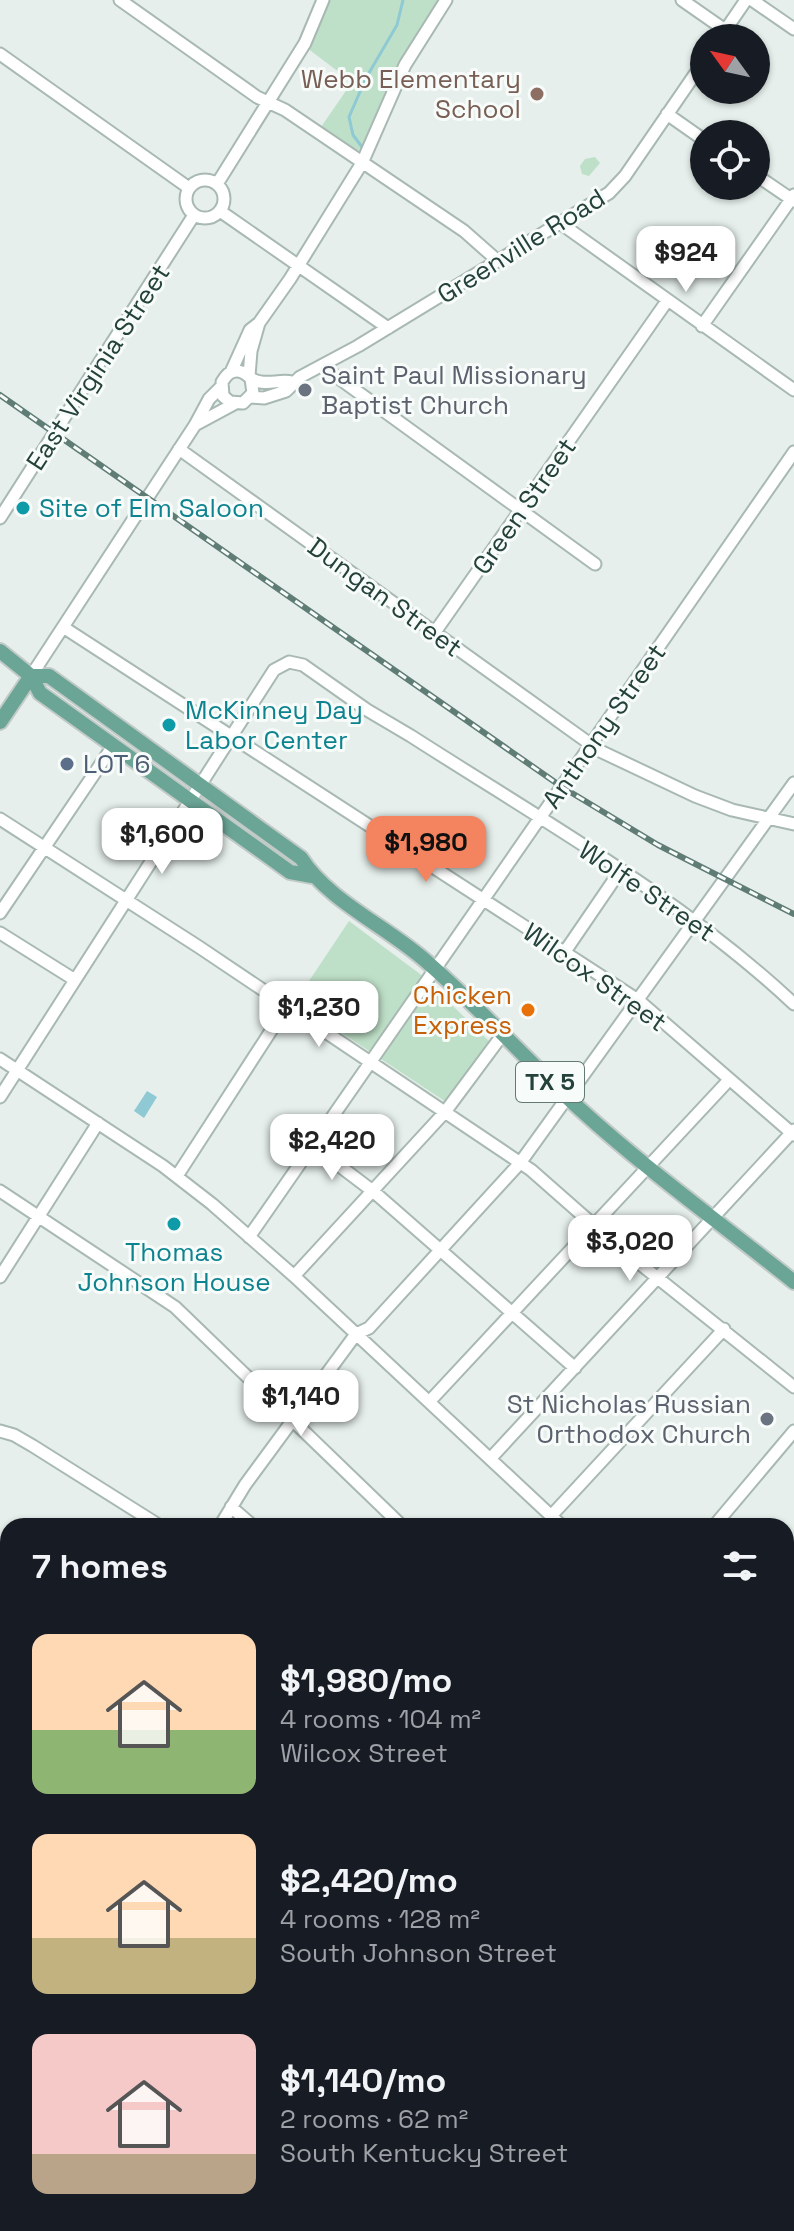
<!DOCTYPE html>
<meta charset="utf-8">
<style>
:root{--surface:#171b24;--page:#20242c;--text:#f1f3f6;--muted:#9ea1a6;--accent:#f4845f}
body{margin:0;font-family:"Space Grotesk",sans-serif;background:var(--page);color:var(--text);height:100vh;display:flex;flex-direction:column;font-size:30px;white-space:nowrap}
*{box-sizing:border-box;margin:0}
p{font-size:26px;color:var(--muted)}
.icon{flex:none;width:44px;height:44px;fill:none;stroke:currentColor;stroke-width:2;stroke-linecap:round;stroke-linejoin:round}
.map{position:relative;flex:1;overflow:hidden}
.sheet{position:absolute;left:0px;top:1518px;width:794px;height:714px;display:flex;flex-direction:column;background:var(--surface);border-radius:24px 24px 0 0;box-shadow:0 2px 6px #0004}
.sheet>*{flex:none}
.needle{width:52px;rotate:303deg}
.tools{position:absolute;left:690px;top:24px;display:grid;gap:16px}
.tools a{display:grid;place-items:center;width:80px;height:80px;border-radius:50%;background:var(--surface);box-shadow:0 2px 6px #0004;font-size:40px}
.price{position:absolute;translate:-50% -68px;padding:0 18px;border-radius:16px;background:#fff;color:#222;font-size:26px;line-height:52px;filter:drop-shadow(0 2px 4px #0008)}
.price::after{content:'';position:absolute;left:50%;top:48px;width:24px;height:18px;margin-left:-12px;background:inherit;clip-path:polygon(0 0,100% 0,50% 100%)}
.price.selected{background:var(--accent);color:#111}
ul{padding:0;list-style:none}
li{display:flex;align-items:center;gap:24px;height:200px;padding:0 32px}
li span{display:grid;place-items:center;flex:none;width:224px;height:160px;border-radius:16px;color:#555}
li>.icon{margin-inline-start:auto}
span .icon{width:96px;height:96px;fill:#fffc;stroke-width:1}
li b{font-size:34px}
h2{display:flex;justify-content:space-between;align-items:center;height:96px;padding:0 32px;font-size:34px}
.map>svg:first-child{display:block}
.green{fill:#bfe0c8}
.water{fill:#8ec9d4}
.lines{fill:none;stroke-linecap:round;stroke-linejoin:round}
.stream{stroke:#8ec9d4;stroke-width:3}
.minor-casing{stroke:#a8b8b2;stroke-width:15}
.major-casing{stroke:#c2cac8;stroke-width:18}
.minor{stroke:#fff;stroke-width:11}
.major{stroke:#6aa596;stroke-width:14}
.rail-casing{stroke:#5f7d75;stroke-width:6}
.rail{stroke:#f7fbf9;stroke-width:3;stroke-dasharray:9;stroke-linecap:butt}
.education-dot{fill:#8d6e63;stroke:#f7fbf9;stroke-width:3}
.worship-dot{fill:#6b7280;stroke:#f7fbf9;stroke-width:3}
.culture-dot{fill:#0f9aa8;stroke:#f7fbf9;stroke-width:3}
.service-dot{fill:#5c6f8a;stroke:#f7fbf9;stroke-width:3}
.food-dot{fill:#e8710a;stroke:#f7fbf9;stroke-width:3}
.labels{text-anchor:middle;stroke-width:6;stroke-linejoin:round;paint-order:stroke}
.shield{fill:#f7fbf9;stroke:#637a73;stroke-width:2}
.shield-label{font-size:24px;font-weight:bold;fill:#24423a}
.education-label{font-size:26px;fill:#785e54;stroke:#f7fbf9;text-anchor:end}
.street-label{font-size:26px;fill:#24423a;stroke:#f7fbf9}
.worship-label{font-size:26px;fill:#5b616d;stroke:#f7fbf9;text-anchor:start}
.culture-label{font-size:26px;fill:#0d838f;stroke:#f7fbf9;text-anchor:start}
.service-label{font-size:26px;fill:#4e5e75;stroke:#f7fbf9;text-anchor:start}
.food-label{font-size:26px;fill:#c56008;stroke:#f7fbf9;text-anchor:end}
</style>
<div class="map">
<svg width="794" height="2231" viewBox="0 0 794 2231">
<rect width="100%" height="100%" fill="#e6efeb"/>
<path class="green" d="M 326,0 L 438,0 L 398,65 L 361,151 L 349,147 L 321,127 L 352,82 L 307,48 Z
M 595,157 L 600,163 L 589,176 L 582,174 L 580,166 L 585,159 Z
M 349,921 L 420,974 L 491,1043 L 449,1104 L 295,1002 Z
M 253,2224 L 587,2224 L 576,2231 L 263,2231 Z"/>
<path class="water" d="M 147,1091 L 157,1097 L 144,1118 L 134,1111 Z"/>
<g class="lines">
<path class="stream" d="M 362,147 L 353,135 L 349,117 L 366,78 L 397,25 L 403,0
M 0,1799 L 8,1799
M 556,2224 L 558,2231"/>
<defs>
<path id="minor" d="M 120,0 L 257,97 L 285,110 L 464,231 L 498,261
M 682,0 L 725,30
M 752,0 L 794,29
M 720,38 L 746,0
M 0,54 L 189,188
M 667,114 L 704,140
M 756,175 L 794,201
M186 199a19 19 0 1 1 38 0a19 19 0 1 1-38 0Z
M 217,184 L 305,43 L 323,0
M 220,211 L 388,328
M 560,223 L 794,390
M 702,326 L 794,195
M 322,366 L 595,564
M 231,372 L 250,330 L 259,323 L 290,279 L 362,163 L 405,65 L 446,0
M 249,376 L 251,351 L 259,323
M 251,379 L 253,393 L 243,403 L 230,402 L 223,396 L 222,382 C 226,376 229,371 237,371 C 245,371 248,377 254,380 C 266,386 280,379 292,382
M 251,397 L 264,398 L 286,391 L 300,377 L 358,346 L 609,193 L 625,176 L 704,61
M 195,425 L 234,404
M 179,449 L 600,751 L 695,796 L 732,810 L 794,824
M 0,518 L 194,215
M 63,627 L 638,1000 L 794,1135
M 435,632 L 667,301
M 31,676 L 195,425 L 209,399 L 221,387
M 0,819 L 199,947 L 531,1170 L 614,1243 L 794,1387
M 0,913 L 113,746
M 0,933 L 75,980
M 564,953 L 620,871
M 0,1059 L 163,1166 L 212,1204 L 294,1276 L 562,1526
M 0,1097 L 274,670 L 289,662 L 303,665 L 367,710 L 411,736 C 540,819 681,898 794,1004
M 312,1145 L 374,1192 L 575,1368
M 177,1176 L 287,1006
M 0,1191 L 175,1307 L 402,1526
M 249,1237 L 794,452
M 294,1276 L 445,1112 L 503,1034
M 0,1277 L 98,1123
M 429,1402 L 728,1081
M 0,1431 L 14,1435 L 33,1446 L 160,1526
M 490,1459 L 794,1130
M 231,1507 L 253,1526
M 551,1516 L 724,1329
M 220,1526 L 245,1485 L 356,1334 L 369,1328 L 520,1163 L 794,783
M 714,1526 L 794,1431
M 0,1553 L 8,1559
M 786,1681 L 794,1670
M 0,1722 L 8,1710
M 786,1740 L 794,1748
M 0,1763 L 8,1768
M 0,1863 L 8,1851
M 786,1916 L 794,1926
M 0,2051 L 8,2057
M 0,2075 L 8,2064
M 786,2091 L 794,2080
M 0,2182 L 8,2188
M 59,2224 L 69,2231
M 245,2224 L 255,2231"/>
<path id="major" d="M 0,651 L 31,676 L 40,693 L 290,872 L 312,876
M 31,676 L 49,676 L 301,858 C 328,901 388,927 427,962 C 481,1009 528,1062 581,1110 C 648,1171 723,1225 794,1282
M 0,722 L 31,676"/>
</defs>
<use href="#minor" class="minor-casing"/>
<use href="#major" class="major-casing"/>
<use href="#minor" class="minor"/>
<use href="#major" class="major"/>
<defs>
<path id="rail" d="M 0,395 L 562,787 L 658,845 L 794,914"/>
</defs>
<use href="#rail" class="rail-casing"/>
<use href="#rail" class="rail"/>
</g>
<circle class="education-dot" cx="537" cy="94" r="8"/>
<g class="worship-dot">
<circle cx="305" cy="390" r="8"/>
<circle cx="767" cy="1419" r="8"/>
</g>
<g class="culture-dot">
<circle cx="23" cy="508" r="8"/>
<circle cx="169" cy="725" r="8"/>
<circle cx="174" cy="1224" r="8"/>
</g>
<circle class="service-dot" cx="67" cy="764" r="8"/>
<circle class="food-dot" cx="528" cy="1010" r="8"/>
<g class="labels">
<rect class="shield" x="516" y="1062" width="68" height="40" rx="6"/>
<g class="shield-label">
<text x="550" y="1090">TX 5</text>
</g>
<g class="education-label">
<text x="521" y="88">Webb Elementary<tspan x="521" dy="30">School</tspan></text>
</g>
<g class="street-label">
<text transform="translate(521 246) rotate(-32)" y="9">Greenville Road</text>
<text transform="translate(98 367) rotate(-57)" y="9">East Virginia Street</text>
<text transform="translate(524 506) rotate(-55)" y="9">Green Street</text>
<text transform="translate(385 597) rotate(36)" y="9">Dungan Street</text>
<text transform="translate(604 726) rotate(-55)" y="9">Anthony Street</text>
<text transform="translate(647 891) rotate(34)" y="9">Wolfe Street</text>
<text transform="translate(595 977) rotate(35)" y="9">Wilcox Street</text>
</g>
<g class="worship-label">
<text x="321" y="384">Saint Paul Missionary<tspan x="321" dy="30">Baptist Church</tspan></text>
<text x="751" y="1413" text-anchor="end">St Nicholas Russian<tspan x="751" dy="30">Orthodox Church</tspan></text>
</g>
<g class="culture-label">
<text x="39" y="517">Site of Elm Saloon</text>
<text x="185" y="719">McKinney Day<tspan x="185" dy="30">Labor Center</tspan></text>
<text x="174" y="1261" text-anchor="middle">Thomas<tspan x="174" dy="30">Johnson House</tspan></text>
</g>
<g class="service-label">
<text x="83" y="773">LOT 6</text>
</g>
<g class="food-label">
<text x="512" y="1004">Chicken<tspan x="512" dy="30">Express</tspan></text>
</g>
</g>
</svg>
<div class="tools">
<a><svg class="needle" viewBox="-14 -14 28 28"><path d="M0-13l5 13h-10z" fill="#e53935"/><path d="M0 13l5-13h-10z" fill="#9ea1a6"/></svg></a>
<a><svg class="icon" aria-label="locate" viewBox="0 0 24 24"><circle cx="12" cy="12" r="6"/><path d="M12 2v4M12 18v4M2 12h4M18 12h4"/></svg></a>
</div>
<b class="price" style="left:686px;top:294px">$924</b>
<b class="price" style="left:162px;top:876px">$1,600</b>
<b class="price selected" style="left:426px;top:884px">$1,980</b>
<b class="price" style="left:319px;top:1049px">$1,230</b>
<b class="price" style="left:332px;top:1182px">$2,420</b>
<b class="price" style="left:630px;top:1283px">$3,020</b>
<b class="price" style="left:301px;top:1438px">$1,140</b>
<section class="sheet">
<h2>7 homes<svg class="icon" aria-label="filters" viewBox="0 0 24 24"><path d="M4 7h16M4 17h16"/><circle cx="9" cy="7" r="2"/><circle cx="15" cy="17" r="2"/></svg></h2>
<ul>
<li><span style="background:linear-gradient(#ffd9b3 60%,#8fb573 0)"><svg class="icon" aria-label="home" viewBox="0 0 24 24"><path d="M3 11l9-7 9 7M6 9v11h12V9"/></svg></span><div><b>$1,980/mo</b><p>4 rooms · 104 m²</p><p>Wilcox Street</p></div></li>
<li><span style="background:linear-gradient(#ffd9b3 65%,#c2b280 0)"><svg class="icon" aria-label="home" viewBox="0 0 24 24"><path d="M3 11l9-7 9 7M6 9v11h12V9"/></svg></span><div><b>$2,420/mo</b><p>4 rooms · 128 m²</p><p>South Johnson Street</p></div></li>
<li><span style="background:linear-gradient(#f6c9c9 75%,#b9a48a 0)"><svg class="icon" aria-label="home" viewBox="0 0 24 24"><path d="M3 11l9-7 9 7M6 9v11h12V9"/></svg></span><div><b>$1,140/mo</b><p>2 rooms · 62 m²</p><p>South Kentucky Street</p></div></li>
</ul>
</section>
</div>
